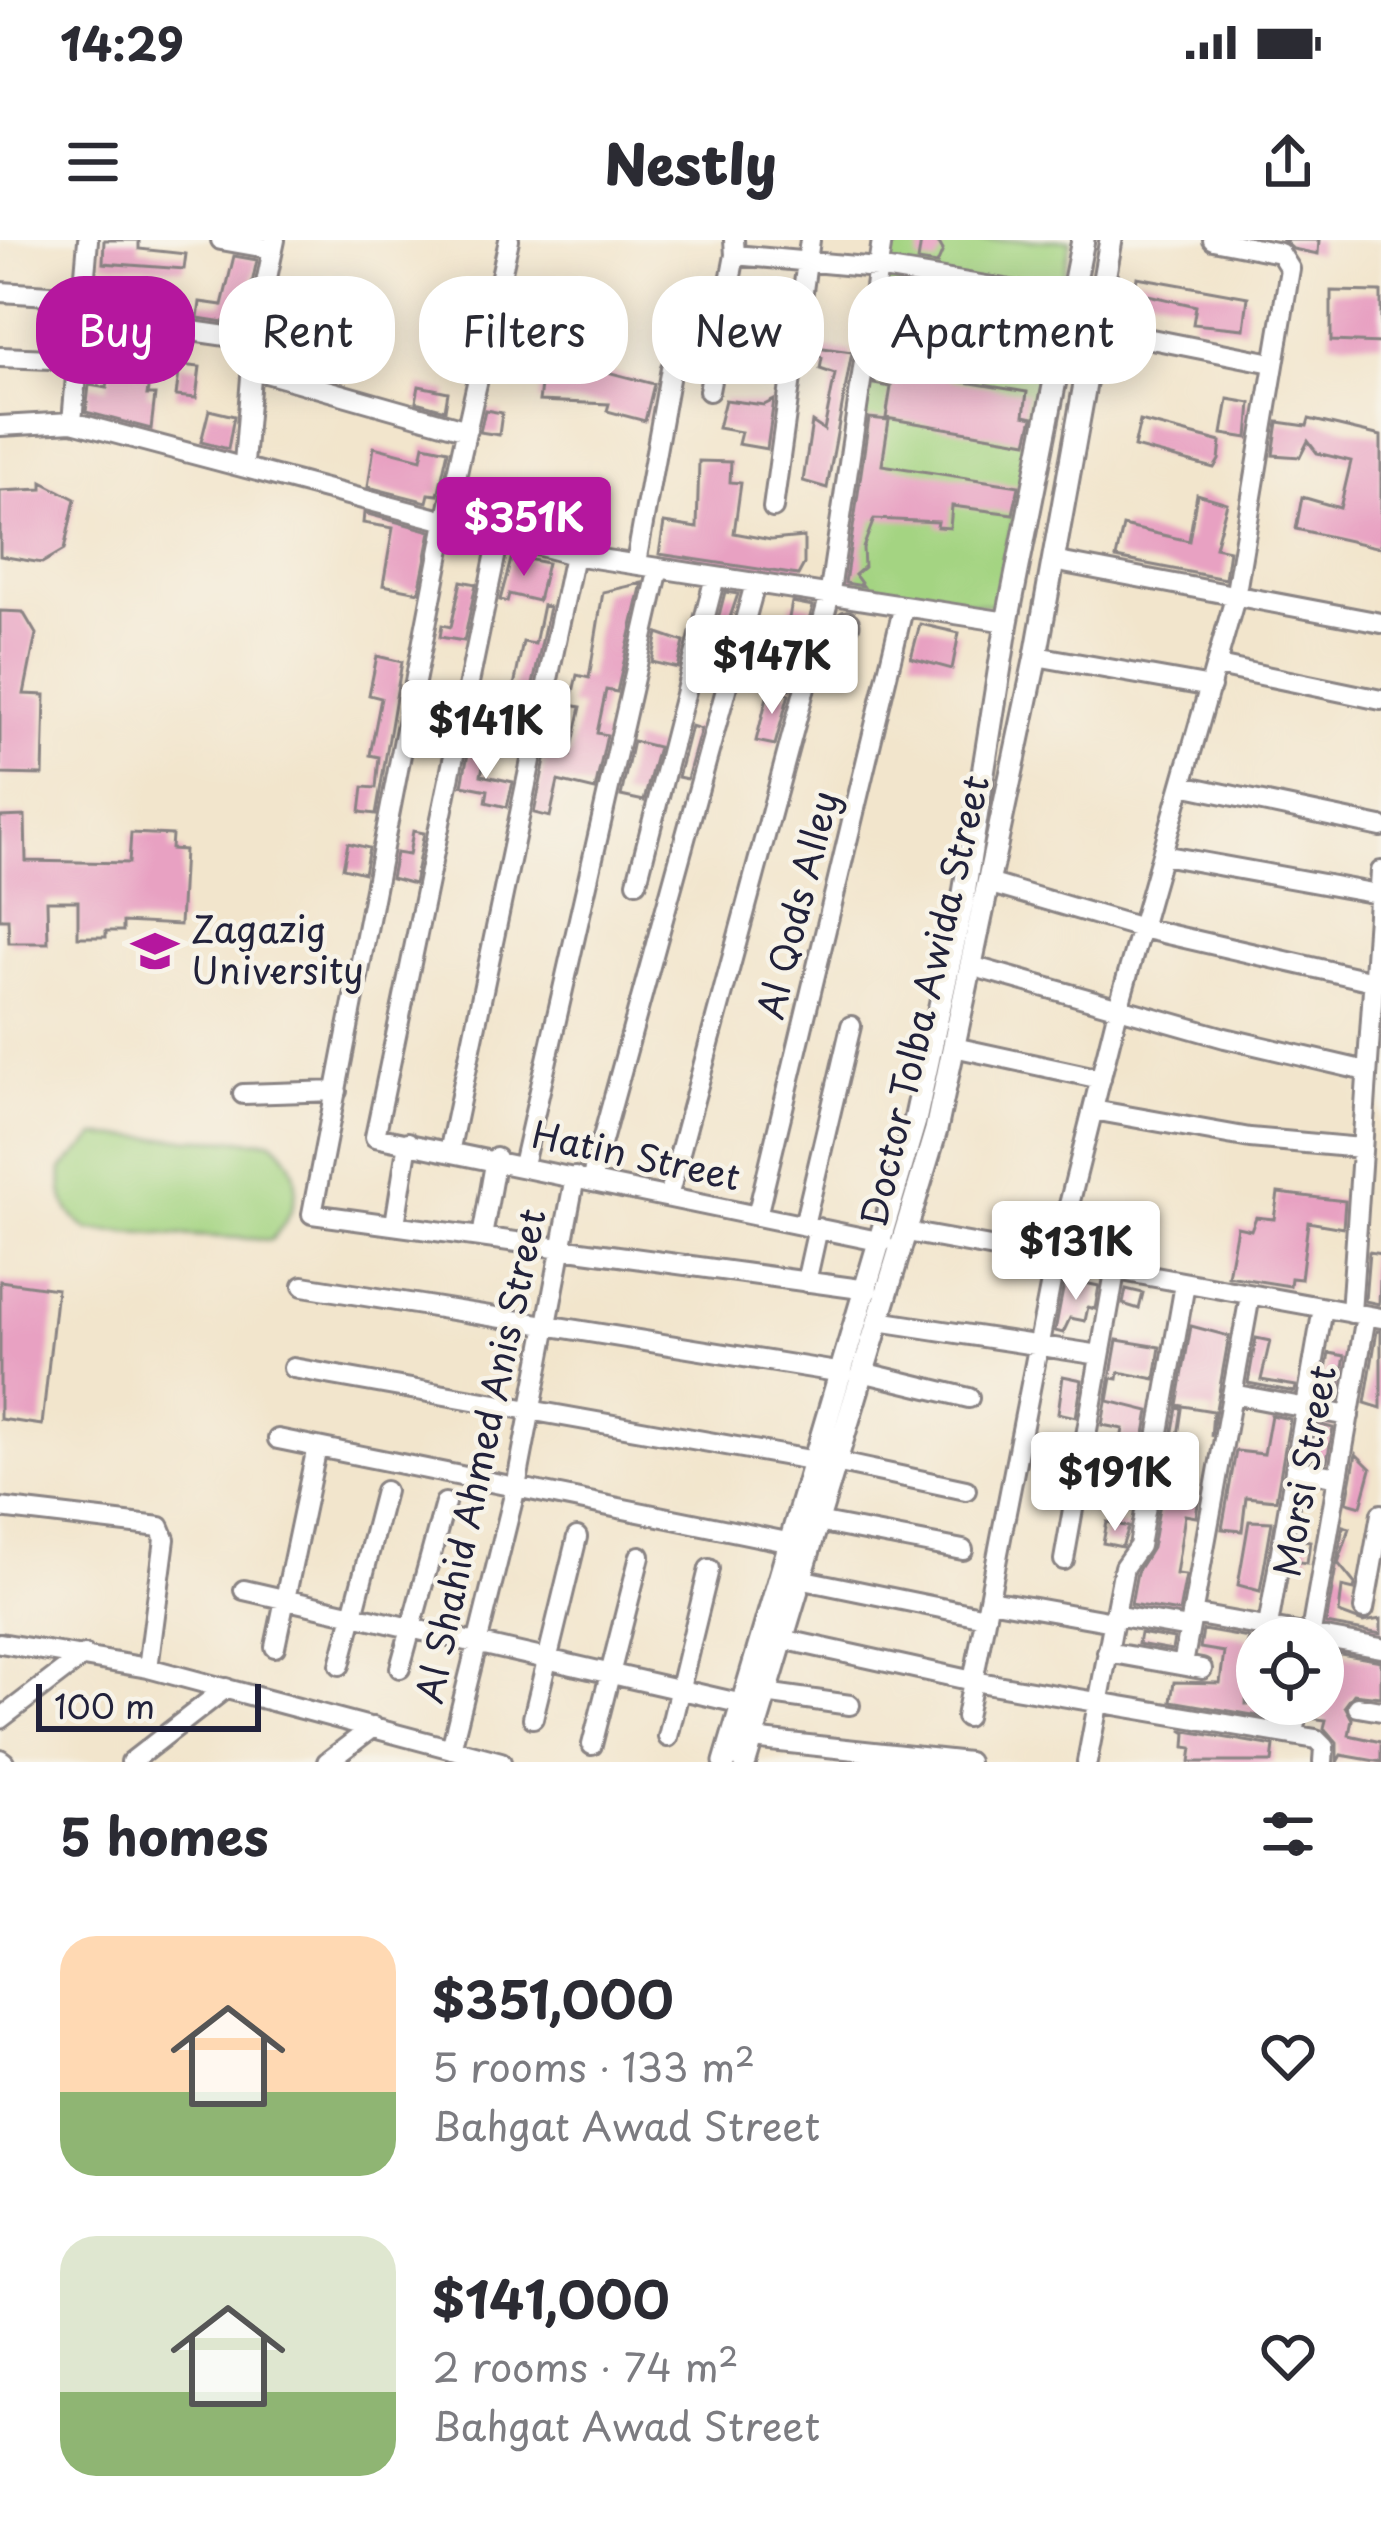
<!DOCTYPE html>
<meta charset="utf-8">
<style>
:root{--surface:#fff;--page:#f2f2f3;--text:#2b2b33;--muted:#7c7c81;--accent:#b5179e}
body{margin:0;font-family:"Playpen Sans",sans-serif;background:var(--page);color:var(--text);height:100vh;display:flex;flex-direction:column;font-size:45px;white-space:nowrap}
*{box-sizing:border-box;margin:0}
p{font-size:39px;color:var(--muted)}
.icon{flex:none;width:66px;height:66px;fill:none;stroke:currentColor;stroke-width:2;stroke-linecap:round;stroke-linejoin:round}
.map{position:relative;height:1522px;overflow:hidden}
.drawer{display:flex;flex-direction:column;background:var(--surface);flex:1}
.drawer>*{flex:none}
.hud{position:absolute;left:36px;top:36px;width:1311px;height:108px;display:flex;gap:24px}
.fabs{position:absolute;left:1236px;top:1377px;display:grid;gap:24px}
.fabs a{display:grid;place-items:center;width:108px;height:108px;border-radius:50%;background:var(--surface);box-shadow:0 6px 30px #0003;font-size:60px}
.scale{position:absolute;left:36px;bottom:30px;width:225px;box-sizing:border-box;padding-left:12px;border:6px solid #22223b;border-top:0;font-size:33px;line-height:42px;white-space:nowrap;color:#22223b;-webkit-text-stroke:9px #f7f3e8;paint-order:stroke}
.price{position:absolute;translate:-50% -102px;padding:0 27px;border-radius:12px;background:#fff;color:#222;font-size:39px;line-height:78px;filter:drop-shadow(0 3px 6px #0008)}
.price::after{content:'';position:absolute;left:50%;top:72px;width:36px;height:27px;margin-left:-18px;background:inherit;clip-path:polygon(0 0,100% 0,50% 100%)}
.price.active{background:var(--accent);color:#fff}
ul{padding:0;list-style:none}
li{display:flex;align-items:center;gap:36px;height:300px;padding:0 60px}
li span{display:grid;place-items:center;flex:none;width:336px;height:240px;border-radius:36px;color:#555}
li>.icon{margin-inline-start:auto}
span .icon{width:144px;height:144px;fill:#fffc;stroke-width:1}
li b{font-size:51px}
h2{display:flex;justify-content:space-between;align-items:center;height:144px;padding:0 60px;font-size:51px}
.pill{padding:0 42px;border-radius:48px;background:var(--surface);box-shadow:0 6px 30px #0003;font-size:42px;line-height:108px}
.pill.active{background:var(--accent);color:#fff}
.status{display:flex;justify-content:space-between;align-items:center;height:84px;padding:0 60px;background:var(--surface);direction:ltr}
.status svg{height:33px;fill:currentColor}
header{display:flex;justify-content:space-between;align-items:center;height:156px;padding:0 60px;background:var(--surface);font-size:54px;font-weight:800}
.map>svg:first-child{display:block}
.green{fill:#a4d482;stroke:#637b5e;stroke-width:3}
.building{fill:#e8a1c2}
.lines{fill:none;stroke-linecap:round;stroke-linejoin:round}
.minor-casing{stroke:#8a8484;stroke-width:24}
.tertiary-casing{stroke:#8a8484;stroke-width:27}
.minor{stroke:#fff;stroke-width:18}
.tertiary{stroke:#fff;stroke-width:21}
.labels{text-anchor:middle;stroke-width:9;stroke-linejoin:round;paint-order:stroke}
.street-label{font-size:36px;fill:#22223b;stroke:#f7f3e8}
.poi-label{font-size:36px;fill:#22223b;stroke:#f7f3e8;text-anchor:start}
</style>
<div class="status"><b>14:29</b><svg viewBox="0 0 49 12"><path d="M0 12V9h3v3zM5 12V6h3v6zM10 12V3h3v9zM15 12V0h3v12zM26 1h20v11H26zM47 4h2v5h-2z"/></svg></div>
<header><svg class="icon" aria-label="menu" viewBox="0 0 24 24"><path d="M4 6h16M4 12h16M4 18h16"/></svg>Nestly<svg class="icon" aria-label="share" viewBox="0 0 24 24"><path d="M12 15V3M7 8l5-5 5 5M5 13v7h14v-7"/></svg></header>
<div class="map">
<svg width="1381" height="1522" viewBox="0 0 1381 1522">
<rect width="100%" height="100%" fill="#f7f3e8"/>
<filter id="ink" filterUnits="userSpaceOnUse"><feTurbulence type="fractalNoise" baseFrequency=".00833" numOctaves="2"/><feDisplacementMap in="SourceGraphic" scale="24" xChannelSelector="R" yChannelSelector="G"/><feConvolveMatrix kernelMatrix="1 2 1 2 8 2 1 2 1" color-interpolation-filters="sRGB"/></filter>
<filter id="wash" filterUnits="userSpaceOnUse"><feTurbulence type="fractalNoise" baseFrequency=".004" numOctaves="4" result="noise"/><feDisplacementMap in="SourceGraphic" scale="48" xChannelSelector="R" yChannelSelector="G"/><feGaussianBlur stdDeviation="2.7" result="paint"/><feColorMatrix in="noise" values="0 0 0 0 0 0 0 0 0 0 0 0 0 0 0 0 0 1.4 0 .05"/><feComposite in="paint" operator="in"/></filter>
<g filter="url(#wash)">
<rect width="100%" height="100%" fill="#f2e5cc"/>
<path class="green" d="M 887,0 L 1071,0 L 996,366 L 840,348 Z
M 96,896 L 272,901 C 308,931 300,969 271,1000 L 88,990 C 64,973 60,956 62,929 Z"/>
<g id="blocks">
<path class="building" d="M 104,0 L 139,0 L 139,9 L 186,14 L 184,29 L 103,23 Z
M 1283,0 L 1319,0 L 1318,14 L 1293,9 Z
M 921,1 L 939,3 L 943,10 L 937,24 L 918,21 Z
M 234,16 L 257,20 L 243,85 L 198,78 L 200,62 L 222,65 Z
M 1137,37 L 1248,57 L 1244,89 L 1193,84 L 1196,66 L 1135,52 Z
M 889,44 L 895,66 L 892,87 L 927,96 L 933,55 L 1053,76 L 1046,110 L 1022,106 L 1021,111 L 954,95 L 946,139 L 1027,152 L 1024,175 L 1033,177 L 1027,202 L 886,178 L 891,147 L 874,144 Z
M 97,47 L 114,49 L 112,66 L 96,64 Z
M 1331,51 L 1381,52 L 1381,103 L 1331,101 Z
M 275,65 L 304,71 L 297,100 L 368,114 L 365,135 L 274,121 L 281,80 L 272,78 Z
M 752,66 L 780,73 L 773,104 L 782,105 L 779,124 L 755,110 L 750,126 L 728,125 L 733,99 L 744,102 Z
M 681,67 L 703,71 L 697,103 L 675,99 Z
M 586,89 L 613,92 L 607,132 L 654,144 L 645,181 L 607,171 L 609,164 L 539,161 L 544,123 L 580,128 Z
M 809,106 L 852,112 L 827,248 L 803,241 L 812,182 L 824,190 L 835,134 L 820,129 L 822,118 Z
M 113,112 L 145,117 L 143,129 L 151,130 L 147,155 L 155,155 L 151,189 L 86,172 L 89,145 L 107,148 Z
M 180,125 L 200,127 L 196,158 L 176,156 Z
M 419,146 L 448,152 L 445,170 L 416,162 Z
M 1228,159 L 1251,163 L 1248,198 L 1222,194 Z
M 725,160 L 764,165 L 774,160 L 767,209 L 738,204 L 741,192 L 718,188 Z
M 209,170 L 234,176 L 228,209 L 201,202 Z
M 485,170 L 502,173 L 499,195 L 480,192 Z
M 869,178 L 889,180 L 882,225 L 1019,246 L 1013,274 L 952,266 L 950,288 L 937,287 L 938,282 L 874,279 L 863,308 L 864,327 L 855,335 L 863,346 L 845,343 Z
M 1309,179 L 1381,196 L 1381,308 L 1296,289 L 1302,257 L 1340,268 L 1351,221 L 1317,213 L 1308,201 L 1300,217 L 1273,215 L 1278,182 L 1307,186 Z
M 1140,181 L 1221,202 L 1219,220 L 1214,228 L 1134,207 Z
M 424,205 L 448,210 L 438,255 L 429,254 L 427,262 L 368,247 L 374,207 L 421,219 Z
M 699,221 L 731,222 L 730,242 L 741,243 L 734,293 L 771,300 L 804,297 L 804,324 L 798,335 L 659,314 L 664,283 L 697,288 Z
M 42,242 L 75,259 L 64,310 L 42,323 L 0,316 L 0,251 L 42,249 Z
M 1197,254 L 1227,263 L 1215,307 L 1229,310 L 1225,339 L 1116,318 L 1123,286 L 1189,301 Z
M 364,273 L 431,291 L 419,352 L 383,345 L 393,288 L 363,283 Z
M 512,316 L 547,323 L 538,361 L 509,354 L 507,362 L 500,360 Z
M 461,341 L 476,344 L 464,401 L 440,397 L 442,385 L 451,387 Z
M 642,343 L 617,452 L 606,450 L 597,493 L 607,495 L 595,550 L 558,541 L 550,577 L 534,573 L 547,511 L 570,516 L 581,467 L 570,465 L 577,435 L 589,438 L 603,352 Z
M 725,352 L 738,354 L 710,436 L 704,435 Z
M 792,362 L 813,366 L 790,450 L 786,425 L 771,416 L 776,402 L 757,387 L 786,394 Z
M 543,365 L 549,367 L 519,513 L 500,509 L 504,491 L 474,486 L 481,450 L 512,456 L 523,402 L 535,404 Z
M834 384a13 13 0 1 1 26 0a13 13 0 1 1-26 0Z
M 0,371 L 23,372 L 36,394 L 24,454 L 45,455 L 43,535 L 0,534 Z
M 920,384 L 959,393 L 952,429 L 911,418 Z
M 658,393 L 684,402 L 678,428 L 652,422 Z
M 377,416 L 402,422 L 376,574 L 360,572 L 363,547 L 376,548 L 379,517 L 370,515 L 381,458 L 369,455 Z
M 769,449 L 789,454 L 775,505 L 756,501 Z
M 691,486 L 701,489 L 687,539 L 678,537 Z
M 633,501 L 658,507 L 644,561 L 621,556 Z
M 468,514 L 485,518 L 481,535 L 513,542 L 507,567 L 486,562 L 488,550 L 462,545 Z
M 25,576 L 26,621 L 129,623 L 131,593 L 172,595 L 171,609 L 184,610 L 180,685 L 123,682 L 123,691 L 106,691 L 106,697 L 78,697 L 78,661 L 47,661 L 48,703 L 9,703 L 8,679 L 0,679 L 0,577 Z
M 413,591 L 424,593 L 414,644 L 391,638 L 396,613 L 409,615 Z
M 348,603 L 369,608 L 364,633 L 343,628 Z
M 1278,953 L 1345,961 L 1343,988 L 1308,982 L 1301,1039 L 1291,1038 L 1290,1046 L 1228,1036 L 1237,987 L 1251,990 L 1256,977 L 1274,979 Z
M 1369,1012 L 1381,1014 L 1379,1064 L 1365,1061 Z
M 1065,1039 L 1099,1046 L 1095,1069 L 1088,1067 L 1085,1081 L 1070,1078 L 1063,1093 L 1055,1091 Z
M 0,1041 L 57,1049 L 42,1185 L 0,1179 Z
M 1126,1049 L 1143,1053 L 1139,1069 L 1123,1064 Z
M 1191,1086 L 1229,1096 L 1211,1197 L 1213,1171 L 1177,1165 Z
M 1377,1091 L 1381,1091 L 1381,1168 L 1365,1163 Z
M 1256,1098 L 1270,1101 L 1261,1140 L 1296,1146 L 1295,1152 L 1248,1143 Z
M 1117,1100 L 1160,1107 L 1155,1139 L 1119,1132 L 1118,1139 L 1112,1138 L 1108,1161 L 1149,1171 L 1137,1239 L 1128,1238 L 1125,1250 L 1091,1242 L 1096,1219 L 1114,1239 L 1123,1189 L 1102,1185 Z
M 1329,1113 L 1345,1116 L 1337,1160 L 1321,1157 Z
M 1063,1136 L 1082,1140 L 1076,1177 L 1058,1173 Z
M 1177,1168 L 1182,1169 L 1178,1196 L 1173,1195 L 1169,1239 L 1192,1243 L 1190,1254 L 1197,1256 L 1198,1264 L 1196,1277 L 1185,1275 L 1176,1334 L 1186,1335 L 1179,1372 L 1131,1364 L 1137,1332 L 1152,1308 Z
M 1271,1175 L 1290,1179 L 1276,1260 L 1246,1257 L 1242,1291 L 1222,1289 L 1236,1211 L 1264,1214 Z
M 1317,1184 L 1333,1188 L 1327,1221 L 1311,1218 Z
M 1356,1214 L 1371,1229 L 1361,1266 L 1347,1262 Z
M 1249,1281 L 1272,1282 L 1260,1351 L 1238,1345 Z
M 1107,1282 L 1129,1287 L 1122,1307 L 1103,1303 Z
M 1343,1286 L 1350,1288 L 1338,1323 L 1355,1344 L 1354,1350 L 1342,1347 L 1339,1373 L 1363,1382 L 1381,1379 L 1381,1394 L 1326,1384 Z
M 1297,1299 L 1310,1301 L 1307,1323 L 1293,1321 Z
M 1203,1390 L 1249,1398 L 1243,1421 L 1248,1422 L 1246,1464 L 1284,1464 L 1282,1480 L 1171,1461 L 1174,1442 L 1220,1443 L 1224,1412 L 1200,1408 Z
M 1140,1393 L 1174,1399 L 1172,1410 L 1138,1404 Z
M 1323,1411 L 1381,1421 L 1381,1457 L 1354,1454 L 1345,1466 L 1352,1479 L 1349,1495 L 1381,1502 L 1381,1522 L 1341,1515 L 1337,1522 L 1337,1503 L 1324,1488 L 1326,1480 L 1309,1478 L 1311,1464 L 1323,1464 Z
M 1181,1490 L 1274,1506 L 1272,1522 L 1190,1522 L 1192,1508 L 1185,1507 L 1186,1493 Z"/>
</g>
</g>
<g filter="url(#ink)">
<use href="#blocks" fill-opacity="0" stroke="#8a8484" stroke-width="3"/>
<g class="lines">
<defs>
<path id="minor" d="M 221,0 L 273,9
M 509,0 L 446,282 L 312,974 L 868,1050
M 734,0 L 735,15 L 877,28 L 1071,60
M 0,52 L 83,57
M 81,75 L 254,100
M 1096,88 L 1272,123
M 0,117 L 77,120
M 252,129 L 467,190
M 709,151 L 735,15
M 72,182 L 88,0
M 0,186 L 72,182 L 574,315 L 1007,382
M 244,223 L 254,100 L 275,0
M 773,268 L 810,0
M 499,298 L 375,897 L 883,1002
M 1053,321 L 1381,383
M 636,323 L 671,128
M 1036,416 L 1211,447
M 1218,426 L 1381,460
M 1182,545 L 1381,587
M 1162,615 L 1378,654
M 637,642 L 715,337
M 988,643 L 1141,688 L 1373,741
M 971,726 L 1225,798 L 1366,831
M 954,807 L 1101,839
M 243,854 L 337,851
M 1093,870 L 1250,898 L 1361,908
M 450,908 L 574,315
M 523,925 L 659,328
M 591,941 L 755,344
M 668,957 L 829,358 L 882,0
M 757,976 L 903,369
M 395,984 L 408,902
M 804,985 L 851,786
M 907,992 L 1381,1078
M 482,997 L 496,918
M 806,1042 L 818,988
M 303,1046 L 843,1133
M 1351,1073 L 1381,631
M 878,1081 L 1100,1115
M 293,1128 L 816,1221
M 862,1132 L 969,1158
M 1232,1154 L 1349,1176
M 278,1199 L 792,1303
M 835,1222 L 966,1250
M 1295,1229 L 1338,1237
M 0,1268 L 160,1287 L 165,1299 L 148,1428
M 817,1282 L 963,1310
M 1064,1320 L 1115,1032
M 799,1339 L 985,1377
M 244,1350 L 743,1464
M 989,1360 L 1113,1382
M 1364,1369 L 1381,1274
M 1192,1374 L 1381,1408
M 1114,1375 L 1189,1388
M 1266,1398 L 1323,1068
M 1310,1398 L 1366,1076
M 782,1399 L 973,1441 L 1316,1499 L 1324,1507 L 1323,1522
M 0,1403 L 148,1428 L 501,1522
M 275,1407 L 317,1207
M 1107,1412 L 1202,1429
M 340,1425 L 385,1251
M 1183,1425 L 1250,1056
M 400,1428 L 445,1263
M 765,1453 L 850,1465
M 1358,1467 L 1381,1471
M 966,1477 L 1055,1021 L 1119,765 L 1235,358 L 1290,29 L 1280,13 L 1213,0
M 533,1478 L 577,1297
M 0,1479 L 84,1415
M 1293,1495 L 1298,1464
M 668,1497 L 709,1329
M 752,1499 L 968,1522
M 592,1505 L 640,1316
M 451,1509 L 516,1247 L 575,937
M 0,1519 L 4,1522
M 131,1522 L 226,1448
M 327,1522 L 373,1487
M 1087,1522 L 1124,1327 L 1139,1306 L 1185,1044"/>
<path id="tertiary" d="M 725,1522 L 915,881 L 963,660 L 1007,382 L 1083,0
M 745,1522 L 936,890 L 1036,416 L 1111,0"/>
</defs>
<use href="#minor" class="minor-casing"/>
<use href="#tertiary" class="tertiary-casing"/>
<use href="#minor" class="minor"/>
<use href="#tertiary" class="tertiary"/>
</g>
</g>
<defs>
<symbol id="university-bare" viewBox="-9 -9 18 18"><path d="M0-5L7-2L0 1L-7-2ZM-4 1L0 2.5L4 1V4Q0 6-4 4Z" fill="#b5179e" stroke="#f7f3e8" stroke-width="2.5" paint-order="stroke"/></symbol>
</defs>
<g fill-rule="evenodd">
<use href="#university-bare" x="122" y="678" width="66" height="66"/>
</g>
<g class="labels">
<g class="street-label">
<text transform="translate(798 665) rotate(-76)" y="13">Al Qods Alley</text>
<text transform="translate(925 761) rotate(-77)" y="13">Doctor Tolba Awida Street</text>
<text transform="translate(636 916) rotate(12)" y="13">Hatin Street</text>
<text transform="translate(481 1216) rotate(-78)" y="13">Al Shahid Ahmed Anis Street</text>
<text transform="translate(1305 1231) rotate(-80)" y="13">Morsi Street</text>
</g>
<g class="poi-label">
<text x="191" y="703">Zagazig<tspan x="191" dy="41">University</tspan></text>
</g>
</g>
</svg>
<div class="fabs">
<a><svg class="icon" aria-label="locate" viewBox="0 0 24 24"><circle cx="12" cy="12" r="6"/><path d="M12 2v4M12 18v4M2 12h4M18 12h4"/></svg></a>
</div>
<div class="scale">100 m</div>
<b class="price active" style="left:524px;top:339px">$351K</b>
<b class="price" style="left:772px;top:477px">$147K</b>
<b class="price" style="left:486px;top:542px">$141K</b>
<b class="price" style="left:1076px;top:1063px">$131K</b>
<b class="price" style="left:1115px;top:1294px">$191K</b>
<div class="hud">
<a class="pill active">Buy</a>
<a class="pill">Rent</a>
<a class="pill">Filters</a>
<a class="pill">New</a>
<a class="pill">Apartment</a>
</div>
</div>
<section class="drawer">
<h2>5 homes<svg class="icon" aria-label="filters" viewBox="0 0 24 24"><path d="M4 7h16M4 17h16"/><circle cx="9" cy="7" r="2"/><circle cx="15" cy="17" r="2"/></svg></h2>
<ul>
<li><span style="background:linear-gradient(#ffd9b3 65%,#8fb573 0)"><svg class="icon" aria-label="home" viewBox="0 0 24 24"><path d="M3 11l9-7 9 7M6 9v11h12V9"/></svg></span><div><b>$351,000</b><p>5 rooms · 133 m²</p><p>Bahgat Awad Street</p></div><svg class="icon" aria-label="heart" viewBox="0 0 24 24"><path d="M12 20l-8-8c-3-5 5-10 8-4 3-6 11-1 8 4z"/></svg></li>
<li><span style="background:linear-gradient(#dfe7d0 65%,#8fb573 0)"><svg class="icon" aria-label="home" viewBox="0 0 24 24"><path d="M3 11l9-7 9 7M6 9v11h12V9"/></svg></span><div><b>$141,000</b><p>2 rooms · 74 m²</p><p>Bahgat Awad Street</p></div><svg class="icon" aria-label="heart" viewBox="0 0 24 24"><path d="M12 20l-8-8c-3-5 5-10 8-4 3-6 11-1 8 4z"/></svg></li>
</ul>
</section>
